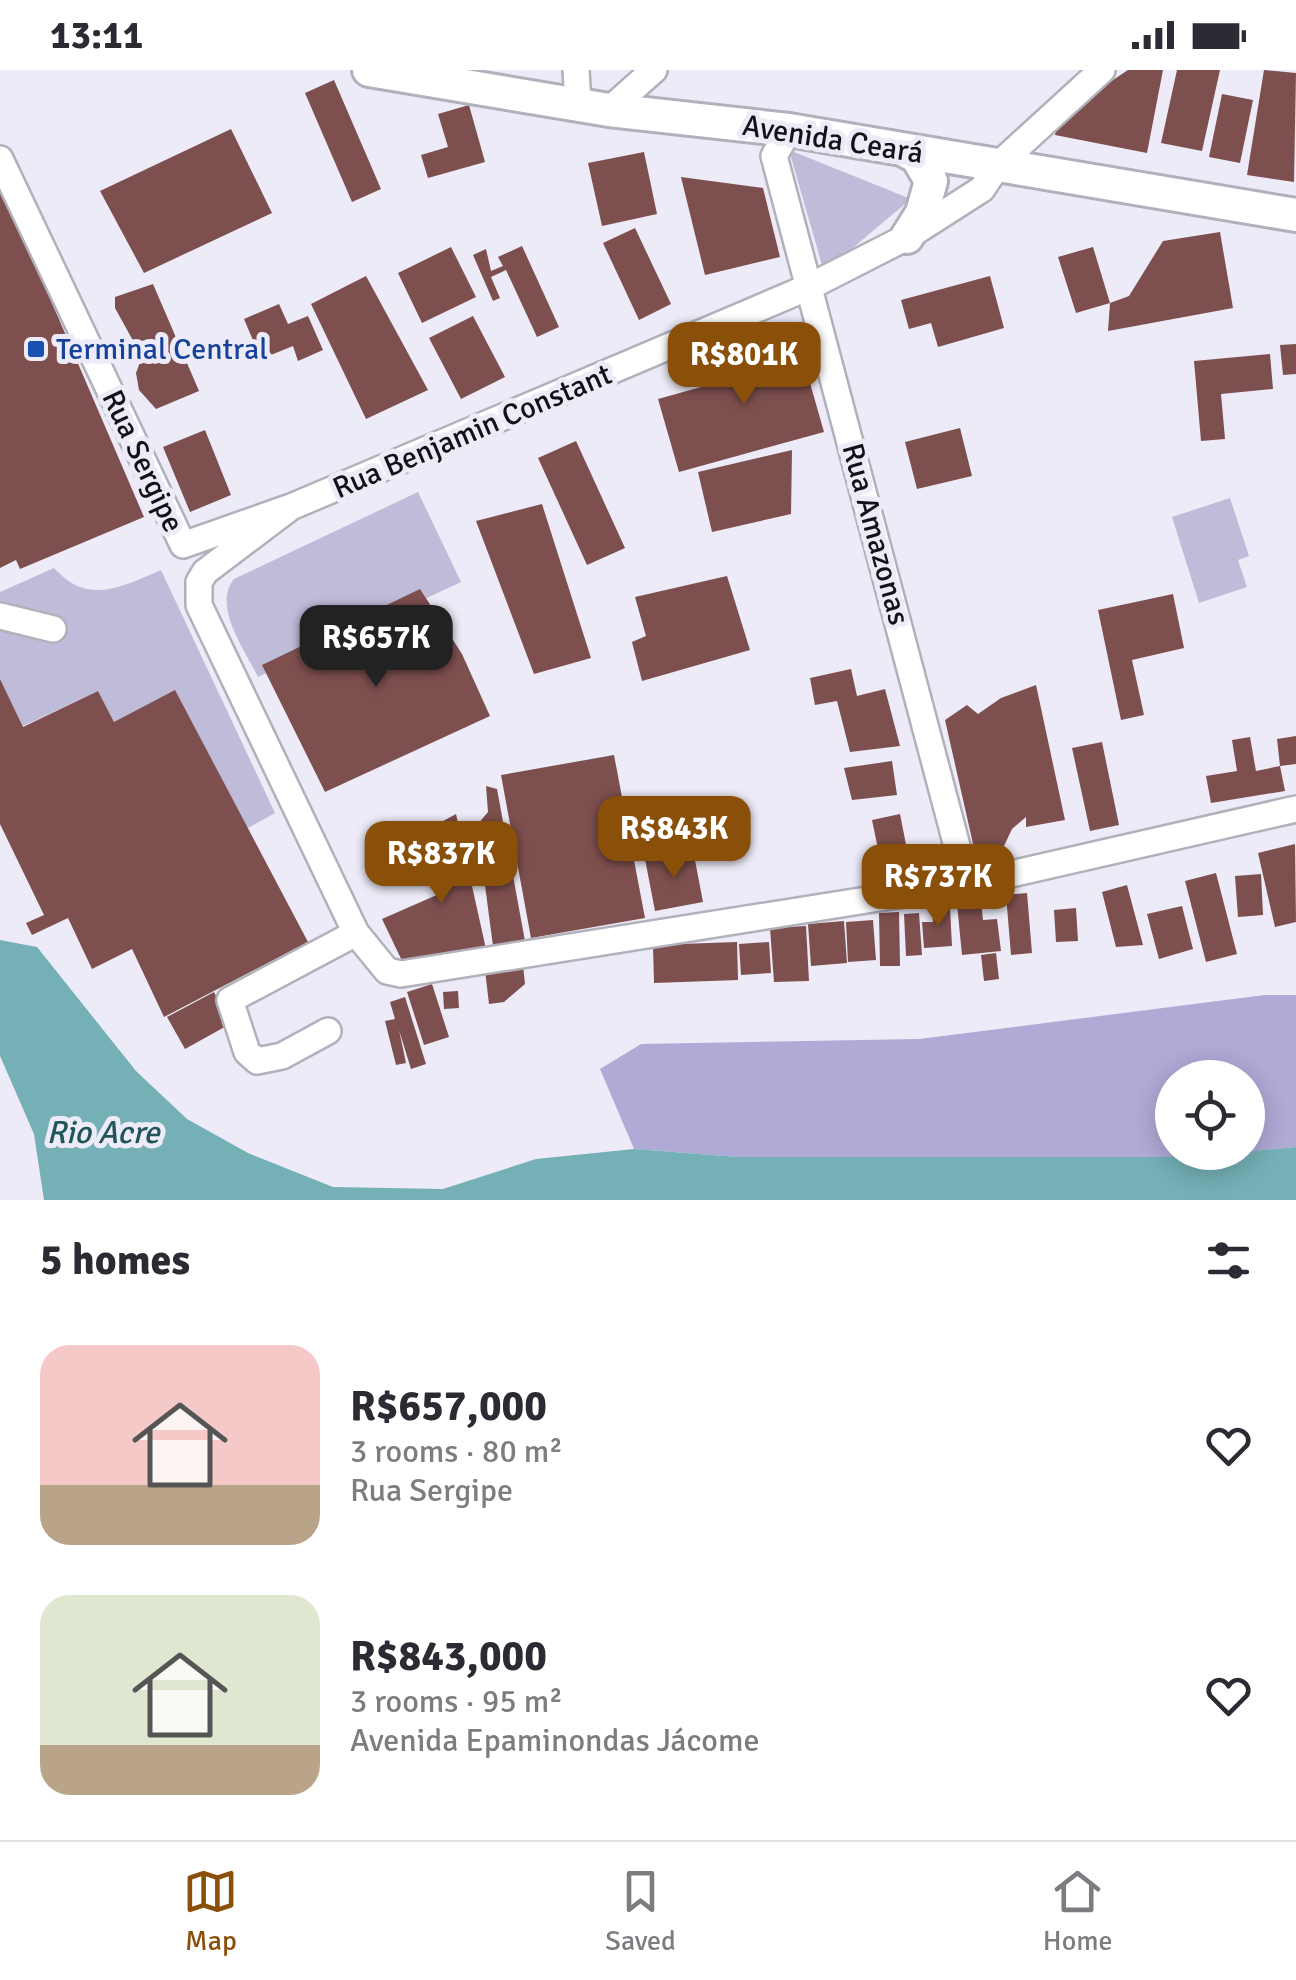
<!DOCTYPE html>
<meta charset="utf-8">
<style>
:root{--surface:#fff;--page:#f2f2f3;--text:#2b2b33;--muted:#7c7c81;--line:#e1e1e2;--accent:#8a5009}
body{margin:0;font-family:Signika,sans-serif;background:var(--page);color:var(--text);height:100vh;display:flex;flex-direction:column;font-size:38px;white-space:nowrap}
*{box-sizing:border-box;margin:0}
p{font-size:32px;color:var(--muted)}
.icon{flex:none;width:55px;height:55px;fill:none;stroke:currentColor;stroke-width:2;stroke-linecap:round;stroke-linejoin:round}
.map{position:relative;height:1130px;overflow:hidden}
.sheet{display:flex;flex-direction:column;background:var(--surface);flex:1}
.sheet>*{flex:none}
.fabs{position:absolute;left:1155px;top:990px;display:grid;gap:20px}
.fabs a{display:grid;place-items:center;width:110px;height:110px;border-radius:50%;background:var(--surface);box-shadow:0 5px 25px #0003;font-size:50px}
.price{position:absolute;translate:-50% -85px;padding:0 22px;border-radius:20px;background:var(--accent);color:#fff;font-size:32px;line-height:65px;filter:drop-shadow(0 2px 5px #0008)}
.price::after{content:'';position:absolute;left:50%;top:60px;width:30px;height:22px;margin-left:-15px;background:inherit;clip-path:polygon(0 0,100% 0,50% 100%)}
.price.active{background:#222;color:#fff}
ul{padding:0;list-style:none}
li{display:flex;align-items:center;gap:30px;height:250px;padding:0 40px}
li span{display:grid;place-items:center;flex:none;width:280px;height:200px;border-radius:30px;color:#555}
li>.icon{margin-inline-start:auto}
span .icon{width:120px;height:120px;fill:#fffc;stroke-width:1}
li b{font-size:42px}
h2{display:flex;justify-content:space-between;align-items:center;height:120px;padding:0 40px;font-size:42px}
.status{display:flex;justify-content:space-between;align-items:center;height:70px;padding:0 50px;background:var(--surface);direction:ltr}
.status svg{height:28px;fill:currentColor}
.tabs{display:flex;justify-content:space-around;align-items:center;height:140px;border-top:2px solid var(--line);background:var(--surface);font-size:28px;color:var(--muted)}
.tabs a{display:grid;justify-items:center;gap:5px}
.tabs .active{color:var(--accent)}
.map>svg:first-child{display:block}
.green{fill:#bfbcd9}
.forest{fill:#afaad6}
.water{fill:#74b0b6}
.building{fill:#7e4f4f}
.lines{fill:none;stroke-linecap:round;stroke-linejoin:round}
.minor-casing{stroke:#b1b1bc;stroke-width:30}
.major-casing{stroke:#b1b1bc;stroke-width:38}
.minor{stroke:#fff;stroke-width:25}
.major{stroke:#fff;stroke-width:32}
.transit-dot{fill:#1a4fb4;stroke:#ecebf7;stroke-width:4}
.labels{text-anchor:middle;stroke-width:10;stroke-linejoin:round;paint-order:stroke}
.street-label{font-size:30px;fill:#121216;stroke:#ecebf7}
.transit-label{font-size:30px;fill:#164399;stroke:#ecebf7;text-anchor:start}
.water-label{font-size:32px;font-style:italic;fill:#20555a;stroke:#ecebf7}
</style>
<div class="status"><b>13:11</b><svg viewBox="0 0 49 12"><path d="M0 12V9h3v3zM5 12V6h3v6zM10 12V3h3v9zM15 12V0h3v12zM26 1h20v11H26zM47 4h2v5h-2z"/></svg></div>
<div class="map">
<svg width="1296" height="1130" viewBox="0 0 1296 1130">
<rect width="100%" height="100%" fill="#ecebf7"/>
<path class="green" d="M 789,80 L 911,129 L 824,202 Z
M 418,422 L 461,512 L 258,607 C 245,580 212,536 234,509 Z
M 1230,428 L 1249,486 L 1238,490 L 1247,517 L 1199,533 L 1172,447 Z
M 54,498 C 88,536 121,517 161,500 L 275,743 L 248,758 L 114,652 L 98,621 L 4,665 L 0,656 L 0,522 Z"/>
<path class="forest" d="M 1265,925 L 1296,925 L 1296,1077 L 1248,1082 L 1248,1008 L 1172,1008 L 1172,1082 L 1242,1083 L 1191,1087 L 738,1087 L 634,1079 L 600,999 L 641,974 L 919,969 Z"/>
<path class="water" d="M 0,870 L 37,877 L 136,1001 L 187,1049 L 248,1083 L 333,1117 L 443,1119 L 536,1089 L 634,1079 L 738,1087 L 1191,1087 L 1296,1077 L 1296,1130 L 44,1130 L 34,1064 L 0,986 Z"/>
<path class="building" d="M 1128,0 L 1163,0 L 1147,83 L 1055,65 L 1059,46 Z
M 1177,0 L 1220,0 L 1202,81 L 1161,73 Z
M 1264,0 L 1296,3 L 1294,112 L 1247,105 Z
M 334,10 L 381,119 L 352,132 L 305,23 Z
M 1222,24 L 1253,30 L 1240,93 L 1209,87 Z
M 469,35 L 485,92 L 428,108 L 421,85 L 448,77 L 438,44 Z
M 231,59 L 272,143 L 144,203 L 100,121 Z
M 644,82 L 657,144 L 602,156 L 588,93 Z
M 681,107 L 763,118 L 780,187 L 705,205 Z
M 0,112 L 144,447 L 20,499 L 16,490 L 0,498 Z
M 635,158 L 671,234 L 639,250 L 603,173 Z
M 1220,162 L 1233,238 L 1108,261 L 1110,233 L 1129,226 L 1163,171 Z
M 522,176 L 559,257 L 537,267 L 506,200 L 491,207 L 500,228 L 493,231 L 473,185 L 486,179 L 491,201 L 503,196 L 498,187 Z
M 451,177 L 476,227 L 422,253 L 398,203 Z
M 1093,177 L 1110,233 L 1076,243 L 1058,187 Z
M 366,206 L 428,320 L 366,349 L 311,234 Z
M 990,206 L 1004,258 L 938,277 L 931,253 L 909,259 L 901,230 Z
M 153,214 L 199,321 L 156,339 L 139,320 L 136,303 L 142,287 L 115,238 L 115,227 Z
M 279,234 L 288,254 L 308,246 L 323,280 L 298,291 L 293,276 L 261,289 L 244,249 Z
M 473,246 L 505,307 L 461,329 L 429,268 Z
M 796,264 L 824,362 L 679,402 L 658,329 L 737,307 L 729,282 Z
M 1296,274 L 1296,304 L 1283,305 L 1280,275 Z
M 1270,284 L 1273,319 L 1221,324 L 1225,369 L 1201,371 L 1194,291 Z
M 960,358 L 972,406 L 917,419 L 905,372 Z
M 205,360 L 231,425 L 190,442 L 163,377 Z
M 576,371 L 625,478 L 587,495 L 538,388 Z
M 792,380 L 791,444 L 712,462 L 698,402 Z
M 542,434 L 591,588 L 534,604 L 476,451 Z
M 727,506 L 750,580 L 642,611 L 632,572 L 646,566 L 635,527 Z
M 420,519 L 462,584 L 490,646 L 325,722 L 262,595 Z
M 1173,524 L 1184,578 L 1132,590 L 1144,645 L 1121,650 L 1098,540 Z
M 851,599 L 857,626 L 885,619 L 900,676 L 850,682 L 837,631 L 815,635 L 810,608 Z
M 0,609 L 23,657 L 98,621 L 114,652 L 175,620 L 308,872 L 164,947 L 132,879 L 92,899 L 68,848 L 32,865 L 26,853 L 44,845 L 0,754 Z
M 1036,615 L 1065,750 L 1026,757 L 1026,747 L 1012,759 L 1004,776 L 976,787 L 945,650 L 967,635 L 978,644 L 1001,628 Z
M 1296,666 L 1296,694 L 1280,696 L 1277,669 Z
M 1250,667 L 1256,701 L 1280,696 L 1285,721 L 1211,733 L 1206,706 L 1237,701 L 1232,670 Z
M 1102,672 L 1119,755 L 1090,761 L 1072,678 Z
M 614,685 L 645,848 L 531,868 L 501,705 Z
M 892,691 L 897,725 L 852,730 L 844,698 Z
M 486,716 L 497,719 L 525,871 L 493,876 L 477,755 L 488,742 Z
M 456,744 L 486,879 L 405,897 L 382,849 L 439,824 L 423,762 Z
M 900,744 L 911,800 L 883,803 L 872,750 Z
M 1295,774 L 1296,852 L 1275,857 L 1258,783 Z
M 693,780 L 703,832 L 655,841 L 645,789 Z
M 1216,803 L 1237,884 L 1206,892 L 1185,811 Z
M 1261,804 L 1263,845 L 1238,847 L 1235,806 Z
M 1127,815 L 1143,875 L 1116,877 L 1102,822 Z
M 980,821 L 983,850 L 997,849 L 1001,881 L 962,885 L 956,824 Z
M 1027,823 L 1032,883 L 1011,885 L 1006,825 Z
M 1182,836 L 1193,879 L 1159,889 L 1147,844 Z
M 932,838 L 950,838 L 952,876 L 924,878 L 922,852 L 933,852 Z
M 1076,838 L 1078,871 L 1056,872 L 1054,840 Z
M 899,842 L 900,896 L 880,896 L 879,843 Z
M 919,843 L 922,885 L 906,886 L 904,844 Z
M 873,850 L 876,890 L 848,892 L 846,852 Z
M 844,851 L 847,893 L 811,896 L 808,854 Z
M 806,856 L 809,911 L 774,912 L 770,858 Z
M 737,872 L 738,910 L 654,913 L 653,875 Z
M 769,872 L 771,903 L 741,905 L 739,874 Z
M 996,883 L 999,909 L 984,911 L 981,885 Z
M 523,895 L 525,914 L 504,932 L 489,934 L 485,900 Z
M 432,914 L 449,967 L 424,975 L 407,922 Z
M 458,921 L 459,938 L 444,939 L 443,922 Z
M 214,922 L 230,954 L 185,979 L 167,947 Z
M 405,927 L 426,994 L 411,999 L 399,960 L 406,993 L 396,995 L 385,951 L 395,949 L 390,932 Z"/>
<g class="lines">
<defs>
<path id="minor" d="M 576,0 L 578,34
M 609,40 L 654,0
M 789,60 L 774,86 L 967,814
M 0,89 L 183,475 L 291,437 L 811,216 L 907,167 L 982,119 L 998,95 L 1102,0
M 291,437 L 205,502 L 199,512 L 199,535 L 356,863 L 387,901 L 401,904 L 967,814 L 1296,739
M 0,546 L 53,559
M 328,961 L 282,986 L 257,991 L 247,982 L 230,930 L 356,863"/>
<path id="major" d="M 369,0 L 609,40 L 789,60 L 1296,145
M 902,79 L 917,87 L 931,111 L 922,143 L 907,167"/>
</defs>
<use href="#minor" class="minor-casing"/>
<use href="#major" class="major-casing"/>
<use href="#minor" class="minor"/>
<use href="#major" class="major"/>
</g>
<rect class="transit-dot" x="26" y="269" width="20" height="20" rx="5"/>
<g class="labels">
<g class="street-label">
<text transform="translate(833 69) rotate(9)" y="10">Avenida Ceará</text>
<text transform="translate(472 361) rotate(-23)" y="10">Rua Benjamin Constant</text>
<text transform="translate(143 391) rotate(65)" y="10">Rua Sergipe</text>
<text transform="translate(876 464) rotate(75)" y="10">Rua Amazonas</text>
</g>
<g class="transit-label">
<text x="56" y="289">Terminal Central</text>
</g>
<g class="water-label">
<text x="103" y="1073">Rio Acre</text>
</g>
</g>
</svg>
<div class="fabs">
<a><svg class="icon" aria-label="locate" viewBox="0 0 24 24"><circle cx="12" cy="12" r="6"/><path d="M12 2v4M12 18v4M2 12h4M18 12h4"/></svg></a>
</div>
<b class="price" style="left:744px;top:337px">R$801K</b>
<b class="price active" style="left:376px;top:620px">R$657K</b>
<b class="price" style="left:674px;top:811px">R$843K</b>
<b class="price" style="left:441px;top:836px">R$837K</b>
<b class="price" style="left:938px;top:859px">R$737K</b>
</div>
<section class="sheet">
<h2>5 homes<svg class="icon" aria-label="filters" viewBox="0 0 24 24"><path d="M4 7h16M4 17h16"/><circle cx="9" cy="7" r="2"/><circle cx="15" cy="17" r="2"/></svg></h2>
<ul>
<li><span style="background:linear-gradient(#f6c9c9 70%,#b9a48a 0)"><svg class="icon" aria-label="home" viewBox="0 0 24 24"><path d="M3 11l9-7 9 7M6 9v11h12V9"/></svg></span><div><b>R$657,000</b><p>3 rooms · 80 m²</p><p>Rua Sergipe</p></div><svg class="icon" aria-label="heart" viewBox="0 0 24 24"><path d="M12 20l-8-8c-3-5 5-10 8-4 3-6 11-1 8 4z"/></svg></li>
<li><span style="background:linear-gradient(#dfe7d0 75%,#b9a48a 0)"><svg class="icon" aria-label="home" viewBox="0 0 24 24"><path d="M3 11l9-7 9 7M6 9v11h12V9"/></svg></span><div><b>R$843,000</b><p>3 rooms · 95 m²</p><p>Avenida Epaminondas Jácome</p></div><svg class="icon" aria-label="heart" viewBox="0 0 24 24"><path d="M12 20l-8-8c-3-5 5-10 8-4 3-6 11-1 8 4z"/></svg></li>
</ul>
</section>
<nav class="tabs">
<a class="active"><svg class="icon" aria-label="map" viewBox="0 0 24 24"><path d="M3 6l6-2 6 2 6-2v14l-6 2-6-2-6 2zM9 4v14M15 6v14"/></svg>Map</a>
<a><svg class="icon" aria-label="saved" viewBox="0 0 24 24"><path d="M7 4h10v16l-5-4-5 4z"/></svg>Saved</a>
<a><svg class="icon" aria-label="home" viewBox="0 0 24 24"><path d="M3 11l9-7 9 7M6 9v11h12V9"/></svg>Home</a>
</nav>
